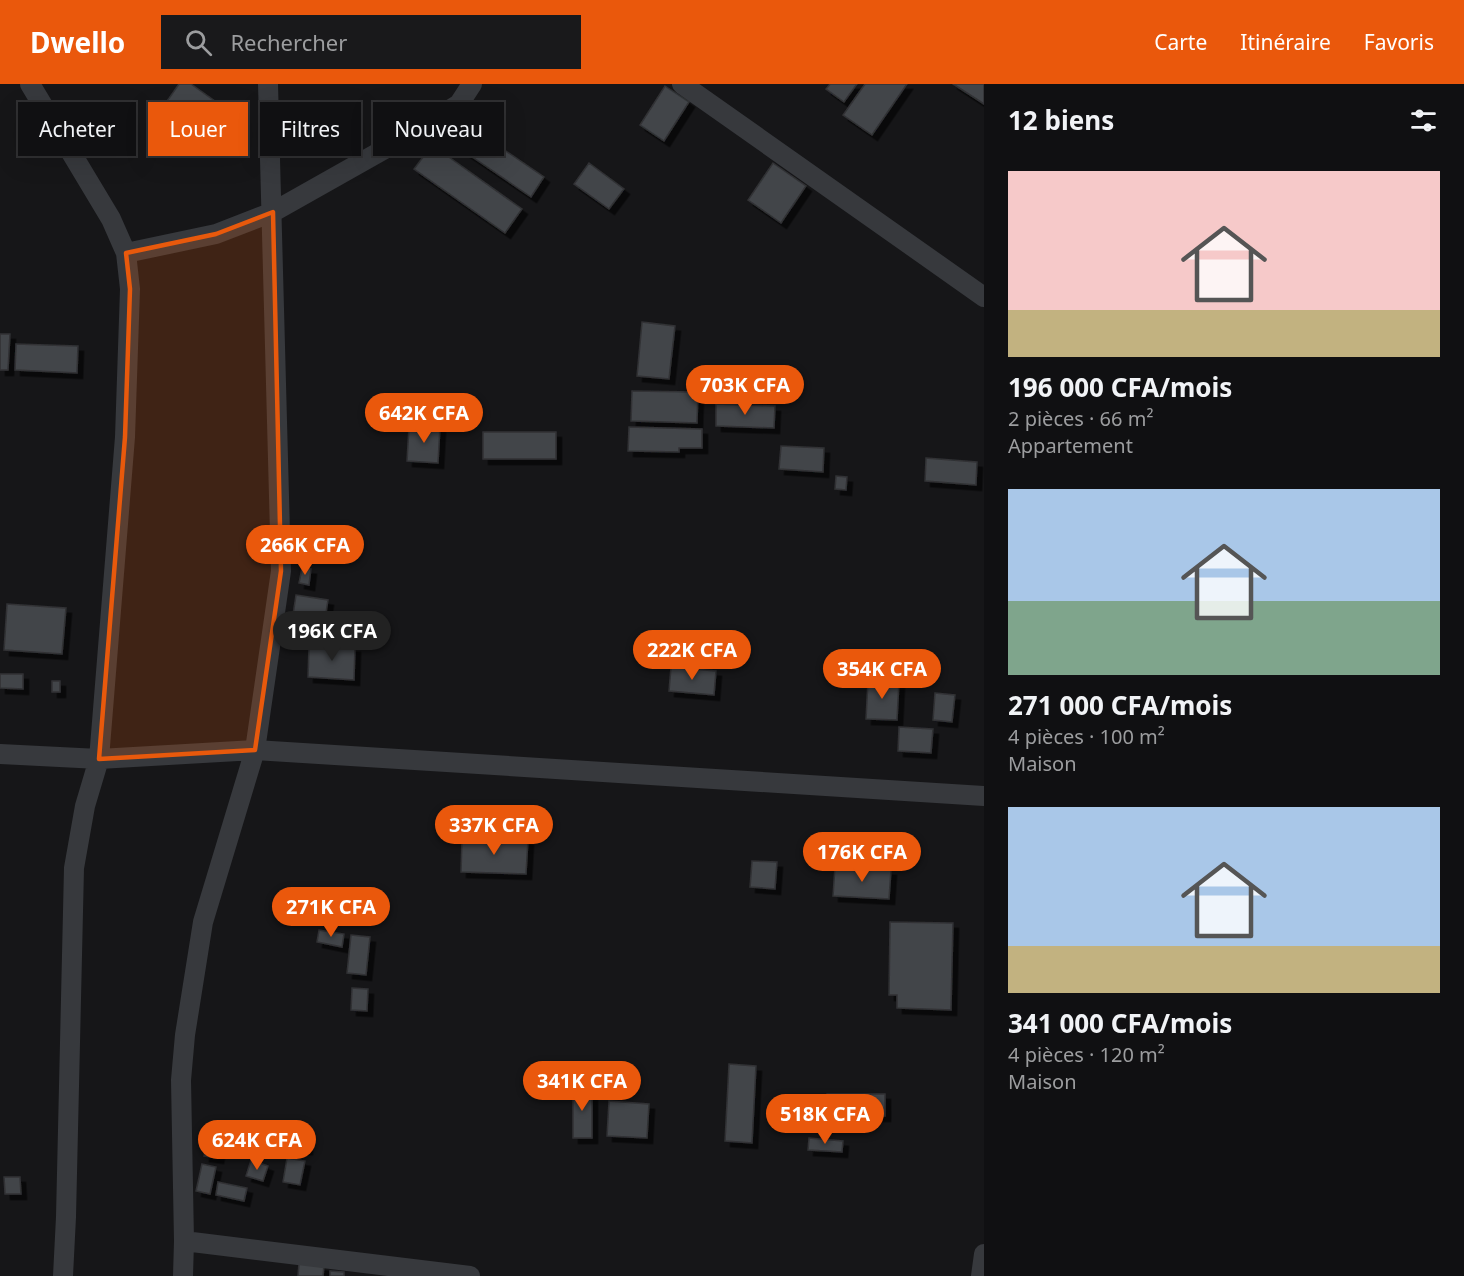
<!DOCTYPE html>
<html lang="fr">
<meta charset="utf-8">
<style>
:root{--surface:#101012;--page:#19191b;--text:#f1f3f6;--muted:#9c9d9f;--line:#303032;--accent:#ea580c}
body{margin:0;font-family:"Noto Sans",sans-serif;background:var(--page);color:var(--text);height:100vh;display:flex;flex-direction:column;font-size:22px;white-space:nowrap}
*{box-sizing:border-box;margin:0}
p{font-size:20px;color:var(--muted)}
.icon{flex:none;width:33px;height:33px;fill:none;stroke:currentColor;stroke-width:2;stroke-linecap:round;stroke-linejoin:round}
.map{position:relative;flex:1;overflow:hidden}
.panel{display:flex;flex-direction:column;background:var(--surface);width:480px}
.panel>*{flex:none}
.hud{position:absolute;left:18px;top:18px;width:570px;height:54px;display:flex;gap:12px}
.price{position:absolute;translate:-50% -51px;padding:0 14px;border-radius:21px;background:var(--accent);color:#fff;font-size:20px;line-height:39px;filter:drop-shadow(0 2px 3px #0008)}
.price::after{content:'';position:absolute;left:50%;top:36px;width:18px;height:14px;margin-left:-9px;background:inherit;clip-path:polygon(0 0,100% 0,50% 100%)}
.price.active{background:#222;color:#fff}
ul{padding:0;list-style:none}
li{display:grid;align-content:center;gap:12px;height:318px;padding:0 24px}
li span{display:grid;place-items:center;height:186px;border-radius:0px;color:#555}
li>.icon{margin-inline-start:auto}
span .icon{width:108px;height:108px;fill:#fffc;stroke-width:1}
li b{font-size:26px}
h2{display:flex;justify-content:space-between;align-items:center;height:72px;padding:0 24px;font-size:26px}
.chip{padding:0 21px;border-radius:0px;background:var(--surface);box-shadow:0 6px 24px #0002,0 0 0 2px var(--line);font-size:21px;line-height:54px}
.chip.active{background:var(--accent);color:#fff}
header{display:flex;align-items:center;gap:36px;box-sizing:border-box;height:84px;padding:0 30px;background:var(--accent);color:#fff}
header strong{font-size:28px}
nav{display:flex;gap:33px;margin-inline-start:auto;font-size:21px}
.search{width:420px;height:54px;background:var(--page);display:flex;align-items:center;gap:15px;box-sizing:border-box;padding:0 21px;border-radius:0px;color:var(--muted);font-size:22px}
main{display:flex;flex:1;min-height:0}
.map>svg:first-child{display:block}
.building{fill:#424448;stroke:#303134;stroke-width:1.5;filter:url(#shadow)}
.lines{fill:none;stroke-linecap:round;stroke-linejoin:round}
.street{stroke:#37393d;stroke-width:20}
.marked{fill:#e8590c;fill-opacity:0.2;stroke:#e8590c;stroke-width:4.5;stroke-linejoin:round}
</style>
<header>
<strong>Dwello</strong>
<div class="search"><svg class="icon" aria-label="search" viewBox="0 0 24 24"><circle cx="10" cy="10" r="6"/><path d="M15 15l6 6"/></svg>Rechercher</div>
<nav><a>Carte</a><a>Itinéraire</a><a>Favoris</a></nav>
</header>
<main>
<div class="map">
<svg width="984" height="1192" viewBox="0 0 984 1192">
<defs>
<filter id="shadow"><feDropShadow dx="5.5" dy="5.5" stdDeviation="0" flood-color="#0009"/></filter>
</defs>
<rect width="100%" height="100%" fill="#161618"/>
<path class="building" d="M 179,0 L 191,0 L 226,25 L 208,51 L 165,20 Z
M 830,0 L 857,0 L 844,18 L 826,5 Z
M 865,0 L 907,0 L 872,51 L 843,31 Z
M 953,0 L 984,0 L 984,20 Z
M 665,2 L 689,18 L 664,57 L 640,41 Z
M 456,33 L 544,93 L 531,113 L 443,53 Z
M 432,61 L 522,125 L 505,149 L 414,85 Z
M 589,79 L 624,105 L 609,125 L 574,100 Z
M 773,79 L 806,102 L 781,139 L 748,116 Z
M 642,238 L 675,242 L 669,295 L 637,292 Z
M 0,250 L 10,250 L 8,286 L 0,286 Z
M 16,260 L 78,262 L 77,289 L 15,286 Z
M 632,307 L 698,308 L 697,339 L 631,337 Z
M 716,320 L 775,322 L 774,344 L 716,342 Z
M 409,342 L 440,343 L 438,379 L 407,377 Z
M 629,343 L 702,345 L 702,364 L 679,364 L 679,368 L 628,367 Z
M 483,348 L 556,348 L 556,375 L 483,375 Z
M 781,362 L 824,364 L 823,388 L 779,385 Z
M 926,374 L 977,378 L 976,401 L 925,397 Z
M 836,392 L 847,393 L 846,406 L 835,405 Z
M 302,484 L 311,485 L 309,501 L 299,499 Z
M 296,511 L 328,516 L 323,548 L 291,544 Z
M 7,520 L 66,524 L 62,570 L 4,566 Z
M 327,531 L 344,535 L 340,552 L 323,548 Z
M 309,561 L 355,563 L 354,596 L 308,593 Z
M 671,583 L 716,587 L 714,611 L 669,607 Z
M 0,590 L 23,590 L 23,605 L 0,604 Z
M 868,596 L 899,598 L 897,636 L 866,635 Z
M 52,597 L 60,597 L 60,608 L 52,608 Z
M 935,609 L 955,611 L 952,638 L 933,636 Z
M 899,643 L 933,645 L 931,669 L 898,667 Z
M 462,753 L 528,756 L 526,790 L 461,788 Z
M 752,777 L 777,778 L 775,805 L 750,803 Z
M 835,782 L 891,786 L 889,815 L 833,812 Z
M 890,838 L 953,839 L 951,926 L 897,924 L 897,911 L 889,911 Z
M 319,846 L 344,850 L 342,863 L 317,858 Z
M 351,851 L 370,853 L 366,891 L 347,889 Z
M 352,904 L 368,905 L 367,927 L 351,926 Z
M 729,980 L 756,982 L 752,1059 L 725,1057 Z
M 573,1002 L 592,1003 L 592,1054 L 573,1054 Z
M 827,1010 L 885,1010 L 885,1032 L 827,1031 Z
M 609,1017 L 649,1020 L 647,1054 L 607,1052 Z
M 211,1043 L 224,1046 L 218,1074 L 204,1072 Z
M 306,1046 L 307,1065 L 291,1066 L 289,1047 Z
M 809,1054 L 843,1057 L 842,1068 L 808,1066 Z
M 287,1074 L 305,1077 L 300,1101 L 283,1098 Z
M 251,1076 L 268,1082 L 263,1097 L 246,1092 Z
M 202,1080 L 216,1083 L 210,1110 L 196,1107 Z
M 4,1093 L 20,1093 L 21,1110 L 5,1110 Z
M 218,1098 L 247,1104 L 244,1117 L 216,1111 Z
M 299,1179 L 324,1182 L 323,1192 L 298,1192 Z
M 330,1187 L 344,1188 L 344,1192 L 330,1192 Z"/>
<g class="lines">
<path class="street" d="M 30,0 L 111,135 L 126,169 L 130,205 L 125,353 L 99,675 L 85,722 L 74,784 L 66,1133 L 63,1192
M 682,0 L 984,213
M 126,169 L 216,150 L 273,128 L 406,53 L 459,20 L 472,0
M 0,670 L 99,675 L 255,666 L 984,712
M 184,1157 L 470,1192
M 183,1192 L 184,1157 L 181,996 L 185,951 L 203,838 L 255,666 L 281,487 L 268,0
M 981,1192 L 984,1170"/>
</g>
<path class="marked" d="M 273,128 L 281,487 L 255,666 L 99,675 L 125,353 L 130,205 L 126,169 L 216,150 Z"/>
</svg>
<b class="price" style="left:745px;top:332px">703K CFA</b>
<b class="price" style="left:424px;top:360px">642K CFA</b>
<b class="price" style="left:305px;top:492px">266K CFA</b>
<b class="price active" style="left:332px;top:578px">196K CFA</b>
<b class="price" style="left:692px;top:597px">222K CFA</b>
<b class="price" style="left:882px;top:616px">354K CFA</b>
<b class="price" style="left:494px;top:772px">337K CFA</b>
<b class="price" style="left:862px;top:799px">176K CFA</b>
<b class="price" style="left:331px;top:854px">271K CFA</b>
<b class="price" style="left:582px;top:1028px">341K CFA</b>
<b class="price" style="left:825px;top:1061px">518K CFA</b>
<b class="price" style="left:257px;top:1087px">624K CFA</b>
<div class="hud">
<a class="chip">Acheter</a>
<a class="chip active">Louer</a>
<a class="chip">Filtres</a>
<a class="chip">Nouveau</a>
</div>
</div>
<section class="panel">
<h2>12 biens<svg class="icon" aria-label="filters" viewBox="0 0 24 24"><path d="M4 7h16M4 17h16"/><circle cx="9" cy="7" r="2"/><circle cx="15" cy="17" r="2"/></svg></h2>
<ul>
<li><span style="background:linear-gradient(#f6c9c9 75%,#c2b280 0)"><svg class="icon" aria-label="home" viewBox="0 0 24 24"><path d="M3 11l9-7 9 7M6 9v11h12V9"/></svg></span><div><b>196 000 CFA/mois</b><p>2 pièces · 66 m²</p><p>Appartement</p></div></li>
<li><span style="background:linear-gradient(#a9c7e8 60%,#7fa58c 0)"><svg class="icon" aria-label="home" viewBox="0 0 24 24"><path d="M3 11l9-7 9 7M6 9v11h12V9"/></svg></span><div><b>271 000 CFA/mois</b><p>4 pièces · 100 m²</p><p>Maison</p></div></li>
<li><span style="background:linear-gradient(#a9c7e8 75%,#c2b280 0)"><svg class="icon" aria-label="home" viewBox="0 0 24 24"><path d="M3 11l9-7 9 7M6 9v11h12V9"/></svg></span><div><b>341 000 CFA/mois</b><p>4 pièces · 120 m²</p><p>Maison</p></div></li>
</ul>
</section>
</main>
